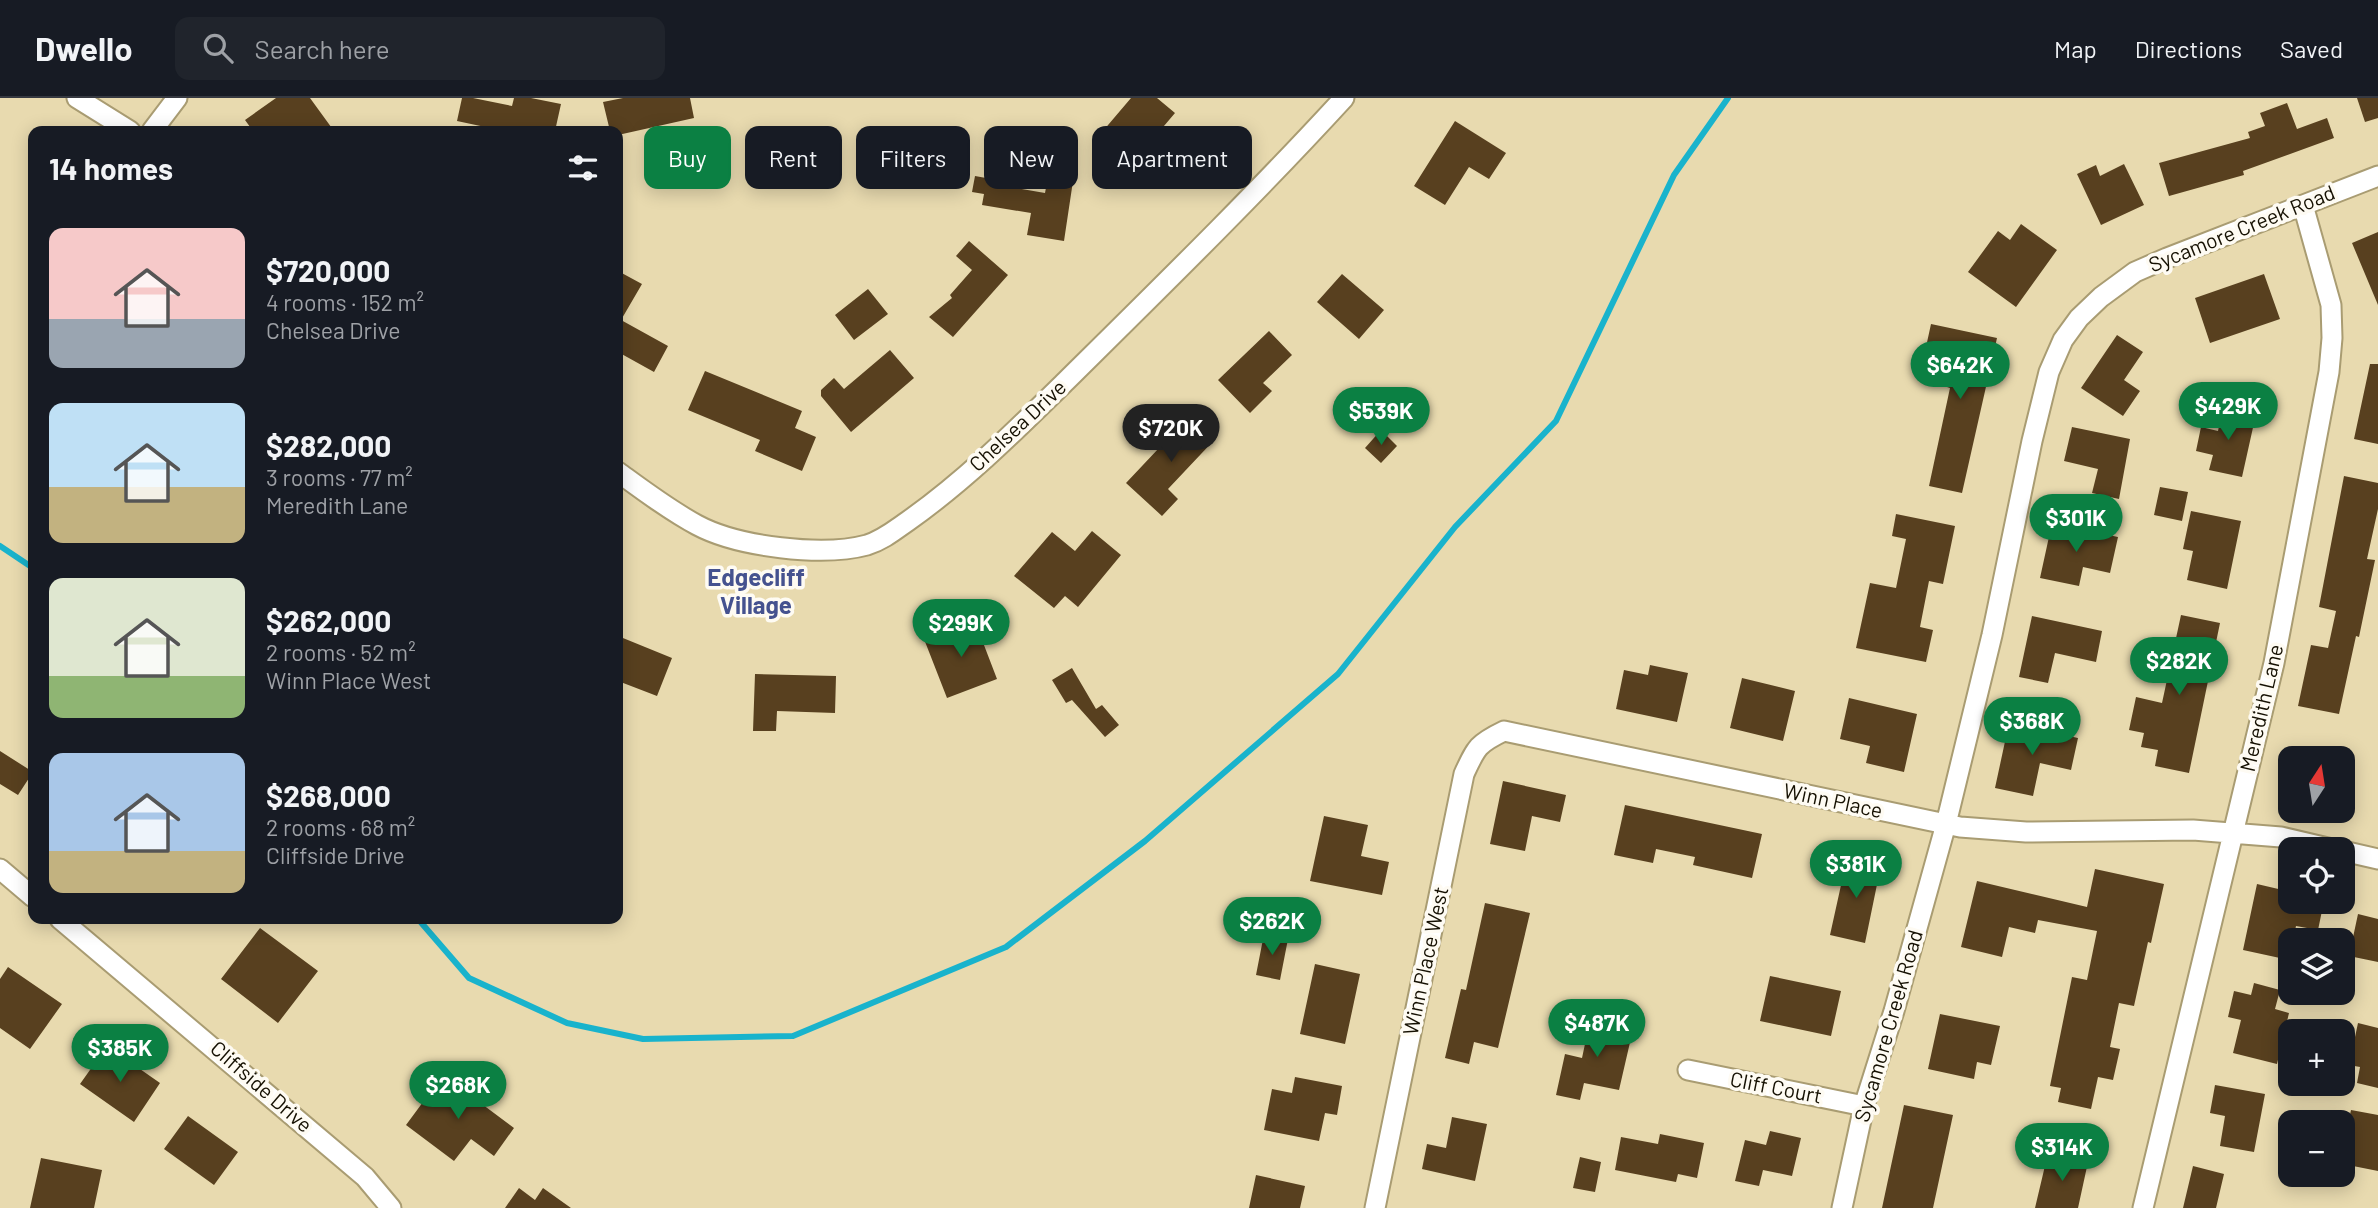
<!DOCTYPE html>
<meta charset="utf-8">
<style>
:root{--surface:#171b24;--page:#20242c;--text:#f1f3f6;--muted:#9ea1a6;--line:#363941;--accent:#0b8043}
body{margin:0;font-family:Barlow,sans-serif;background:var(--page);color:var(--text);height:100vh;display:flex;flex-direction:column;font-size:26px;white-space:nowrap}
*{box-sizing:border-box;margin:0}
p{font-size:23px;color:var(--muted)}
.icon{flex:none;width:38px;height:38px;fill:none;stroke:currentColor;stroke-width:2;stroke-linecap:round;stroke-linejoin:round}
.map{position:relative;flex:1;overflow:hidden}
.side{position:absolute;left:28px;top:28px;width:595px;height:798px;display:flex;flex-direction:column;background:var(--surface);border-radius:14px;box-shadow:0 4px 18px #0003}
.side>*{flex:none}
.banner{position:absolute;left:644px;top:28px;width:665px;height:63px;display:flex;gap:14px}
.needle{width:46px;rotate:12deg}
.tools{position:absolute;left:2278px;top:648px;display:grid;gap:14px}
.tools a{display:grid;place-items:center;width:77px;height:77px;border-radius:14px;background:var(--surface);box-shadow:0 4px 18px #0003;font-size:35px}
.price{position:absolute;translate:-50% -60px;padding:0 16px;border-radius:24px;background:var(--accent);color:#fff;font-size:23px;line-height:46px;filter:drop-shadow(0 2px 4px #0008)}
.price::after{content:'';position:absolute;left:50%;top:42px;width:21px;height:16px;margin-left:-10px;background:inherit;clip-path:polygon(0 0,100% 0,50% 100%)}
.price.on{background:#222;color:#fff}
ul{padding:0;list-style:none}
li{display:flex;align-items:center;gap:21px;height:175px;padding:0 21px}
li span{display:grid;place-items:center;flex:none;width:196px;height:140px;border-radius:14px;color:#555}
li>.icon{margin-inline-start:auto}
span .icon{width:84px;height:84px;fill:#fffc;stroke-width:1}
li b{font-size:30px}
h2{display:flex;justify-content:space-between;align-items:center;height:84px;padding:0 21px;font-size:30px}
.chip{padding:0 24px;border-radius:14px;background:var(--surface);box-shadow:0 4px 18px #0003;font-size:24px;line-height:63px}
.chip.on{background:var(--accent);color:#fff}
header{display:flex;align-items:center;gap:42px;box-sizing:border-box;height:98px;padding:0 35px;background:var(--surface);border-bottom:2px solid var(--line)}
header strong{font-size:33px}
nav{display:flex;gap:38px;margin-inline-start:auto;font-size:24px}
.search{width:490px;height:63px;background:var(--page);display:flex;align-items:center;gap:18px;box-sizing:border-box;padding:0 24px;border-radius:14px;color:var(--muted);font-size:26px}
.map>svg:first-child{display:block}
.lines{fill:none;stroke-linecap:round;stroke-linejoin:round}
.stream{stroke:#19b3cc;stroke-width:6}
.building{fill:#58401f}
.minor-casing{stroke:#a99c72;stroke-width:23}
.minor{stroke:#fff;stroke-width:19}
.labels{text-anchor:middle;stroke-width:7;stroke-linejoin:round;paint-order:stroke}
.street-label{font-size:21px;fill:#151002;stroke:#fefbf3}
.quarter-label{font-size:24px;font-weight:bold;fill:#45528f;stroke:#fefbf3}
</style>
<header>
<strong>Dwello</strong>
<div class="search"><svg class="icon" aria-label="search" viewBox="0 0 24 24"><circle cx="10" cy="10" r="6"/><path d="M15 15l6 6"/></svg>Search here</div>
<nav><a>Map</a><a>Directions</a><a>Saved</a></nav>
</header>
<div class="map">
<svg width="2378" height="1110" viewBox="0 0 2378 1110">
<rect width="100%" height="100%" fill="#e8daaf"/>
<g class="lines">
<path class="stream" d="M 0,448 L 33,470
M 418,821 L 469,880 L 567,925 L 643,941 L 793,938 L 1006,849 L 1145,743 L 1338,576 L 1455,429 L 1556,323 L 1674,77 L 1728,0"/>
</g>
<path class="building" d="M 276,0 L 310,0 L 334,33 L 253,33 L 245,22 Z
M 462,0 L 473,0 L 512,8 L 514,0 L 531,0 L 561,6 L 555,33 L 504,33 L 457,23 Z
M 623,0 L 690,0 L 694,20 L 618,37 L 618,33 L 610,33 L 603,4 Z
M 1131,0 L 1157,0 L 1175,15 L 1130,68 L 1097,40 Z
M 2357,0 L 2378,0 L 2378,20 L 2365,24 Z
M 2287,5 L 2297,31 L 2327,20 L 2334,40 L 2243,73 L 2244,77 L 2169,98 L 2159,65 L 2250,40 L 2248,34 L 2265,28 L 2260,15 Z
M 1455,23 L 1506,55 L 1489,81 L 1469,69 L 1445,107 L 1414,88 Z
M 988,64 L 1014,68 L 1010,89 L 1045,95 L 1048,79 L 1073,83 L 1064,143 L 1027,137 L 1031,115 L 982,107 L 984,96 L 972,94 L 975,78 L 986,80 Z
M 2124,66 L 2144,107 L 2101,127 L 2077,76 L 2096,67 L 2100,78 Z
M 2021,126 L 2057,152 L 2016,209 L 1968,174 L 1998,133 L 2010,142 Z
M 2378,134 L 2378,207 L 2352,145 Z
M 969,143 L 1008,177 L 953,239 L 929,219 L 952,200 L 950,197 L 972,172 L 956,158 Z
M 618,173 L 642,186 L 621,222 L 668,248 L 654,274 L 618,254 Z
M 1342,176 L 1384,212 L 1359,241 L 1317,204 Z
M 2264,176 L 2280,221 L 2210,245 L 2195,200 Z
M 868,191 L 888,216 L 854,242 L 835,217 Z
M 1931,226 L 1997,240 L 1962,395 L 1929,388 L 1950,290 L 1944,288 L 1951,254 L 1926,249 Z
M 1269,233 L 1292,257 L 1263,285 L 1272,293 L 1250,315 L 1218,282 Z
M 2117,237 L 2143,254 L 2124,282 L 2140,293 L 2123,318 L 2081,290 Z
M 890,252 L 914,280 L 851,334 L 821,298 L 821,292 L 834,280 L 844,291 Z
M 2370,266 L 2378,266 L 2378,346 L 2354,341 Z
M 705,273 L 802,313 L 795,330 L 816,339 L 802,373 L 755,353 L 760,342 L 688,312 Z
M 2223,309 L 2256,316 L 2242,379 L 2209,372 L 2213,357 L 2196,353 L 2201,329 L 2218,333 Z
M 1192,315 L 1217,339 L 1168,391 L 1178,401 L 1162,418 L 1126,385 Z
M 2072,329 L 2130,341 L 2119,401 L 2092,395 L 2098,371 L 2064,363 Z
M 1381,332 L 1397,348 L 1381,365 L 1365,350 Z
M 2344,378 L 2378,385 L 2378,411 L 2367,461 L 2375,462 L 2359,539 L 2356,538 L 2339,616 L 2298,608 L 2311,547 L 2328,550 L 2336,513 L 2319,509 Z
M 2160,389 L 2188,394 L 2182,423 L 2154,417 Z
M 2191,413 L 2241,423 L 2227,491 L 2187,482 L 2193,453 L 2183,451 Z
M 1896,416 L 1955,428 L 1943,486 L 1929,483 L 1920,529 L 1933,532 L 1926,564 L 1856,550 L 1870,485 L 1896,490 L 1906,441 L 1892,438 Z
M 2052,425 L 2118,439 L 2110,475 L 2083,469 L 2079,488 L 2040,480 Z
M 1092,433 L 1121,457 L 1078,509 L 1065,498 L 1054,510 L 1014,478 L 1052,434 L 1075,453 Z
M 2181,517 L 2220,525 L 2189,675 L 2155,668 L 2158,652 L 2141,649 L 2144,635 L 2129,632 L 2136,599 L 2162,605 Z
M 2032,518 L 2102,533 L 2096,564 L 2055,555 L 2048,585 L 2019,579 Z
M 974,521 L 997,581 L 947,600 L 924,541 Z
M 618,538 L 672,560 L 657,598 L 618,583 Z
M 1650,567 L 1688,575 L 1677,624 L 1616,611 L 1624,572 L 1648,577 Z
M 1072,570 L 1096,611 L 1102,607 L 1119,627 L 1105,639 L 1072,602 L 1066,605 L 1052,582 Z
M 755,576 L 836,578 L 835,615 L 777,613 L 776,633 L 753,633 Z
M 1742,580 L 1795,593 L 1783,643 L 1730,630 Z
M 1849,600 L 1917,616 L 1904,674 L 1866,665 L 1870,648 L 1840,641 Z
M 2009,625 L 2078,640 L 2071,672 L 2040,665 L 2033,698 L 1995,690 Z
M 0,653 L 33,674 L 18,697 L 0,686 Z
M 1503,683 L 1566,697 L 1560,724 L 1532,718 L 1525,753 L 1490,746 Z
M 1625,707 L 1762,736 L 1752,780 L 1693,767 L 1695,759 L 1656,751 L 1653,765 L 1614,757 Z
M 1324,718 L 1368,727 L 1361,758 L 1389,764 L 1382,797 L 1310,783 Z
M 1847,760 L 1881,767 L 1865,845 L 1830,837 Z
M 2095,771 L 2164,786 L 2151,845 L 2148,844 L 2134,908 L 2119,905 L 2110,949 L 2120,951 L 2113,982 L 2098,979 L 2091,1011 L 2058,1004 L 2061,990 L 2050,988 L 2072,879 L 2087,882 L 2097,833 L 2038,822 L 2035,835 L 2009,829 L 2002,859 L 1961,849 L 1977,783 L 2087,809 Z
M 2257,786 L 2291,794 L 2291,803 L 2324,803 L 2318,832 L 2296,828 L 2293,842 L 2291,842 L 2289,862 L 2243,852 Z
M 1485,805 L 1530,815 L 1498,950 L 1474,944 L 1469,966 L 1445,960 L 1461,891 L 1466,892 Z
M 2358,816 L 2378,821 L 2378,864 L 2349,858 Z
M 260,830 L 318,873 L 278,925 L 221,881 Z
M 1264,836 L 1288,841 L 1280,882 L 1256,877 Z
M 1315,866 L 1360,876 L 1345,946 L 1300,936 Z
M 8,869 L 62,906 L 30,951 L 0,930 L 0,881 Z
M 1770,878 L 1841,893 L 1831,938 L 1760,923 Z
M 2254,885 L 2280,892 L 2275,911 L 2289,915 L 2277,966 L 2233,955 L 2241,922 L 2228,919 L 2234,893 L 2251,897 Z
M 1940,916 L 2000,928 L 1991,967 L 1977,964 L 1974,981 L 1928,971 Z
M 1591,918 L 1634,927 L 1619,992 L 1584,985 L 1580,1002 L 1556,997 L 1565,956 L 1582,960 Z
M 2358,925 L 2378,930 L 2378,990 L 2357,985 L 2360,969 L 2349,967 Z
M 107,948 L 160,985 L 134,1024 L 80,986 Z
M 443,977 L 514,1030 L 494,1058 L 471,1041 L 454,1063 L 406,1027 Z
M 1295,979 L 1342,988 L 1337,1017 L 1325,1015 L 1319,1043 L 1264,1032 L 1272,991 L 1292,995 Z
M 2215,987 L 2265,996 L 2254,1054 L 2220,1048 L 2225,1018 L 2210,1015 Z
M 1904,1007 L 1953,1017 L 1933,1110 L 1882,1110 Z
M 2351,1012 L 2378,1017 L 2378,1073 L 2343,1066 L 2343,1049 Z
M 188,1018 L 238,1054 L 214,1087 L 164,1051 Z
M 1452,1019 L 1487,1026 L 1475,1083 L 1422,1071 L 1427,1046 L 1446,1050 Z
M 1770,1033 L 1801,1040 L 1792,1078 L 1763,1072 L 1759,1088 L 1735,1083 L 1745,1042 L 1766,1047 Z
M 1660,1036 L 1704,1045 L 1697,1080 L 1678,1076 L 1676,1084 L 1615,1072 L 1621,1039 L 1658,1046 Z
M 2048,1055 L 2088,1064 L 2078,1110 L 2035,1110 Z
M 1580,1059 L 1601,1064 L 1595,1094 L 1573,1090 Z
M 41,1060 L 102,1072 L 94,1110 L 30,1110 Z
M 2193,1068 L 2224,1076 L 2216,1110 L 2183,1110 Z
M 1256,1077 L 1305,1088 L 1300,1110 L 1249,1110 Z
M 519,1090 L 535,1102 L 543,1090 L 571,1110 L 505,1110 Z"/>
<g class="lines">
<defs>
<path id="minor" d="M 77,0 L 130,33
M 152,33 L 177,0
M 618,374 C 644,393 669,412 697,427 C 738,449 823,459 867,447 C 883,442 895,432 908,423 C 966,382 1016,332 1066,283 C 1160,190 1255,97 1344,0
M 2343,753 L 2378,761
M 0,771 L 33,799
M 60,821 L 365,1079 L 391,1110
M 1688,972 L 1864,1008
M 1375,1110 L 1464,676 C 1476,650 1477,646 1504,633 L 1960,729 L 2026,734 L 2193,732 L 2281,739 L 2332,751
M 1842,1110 L 1864,1008 L 1894,913 L 1946,726 L 1992,537 L 2032,343 L 2049,274 L 2063,242 L 2079,220 L 2101,199 L 2135,174 L 2167,160 L 2378,78
M 2143,1110 L 2274,565 L 2329,274 L 2332,240 L 2331,207 L 2303,107"/>
</defs>
<use href="#minor" class="minor-casing"/>
<use href="#minor" class="minor"/>
</g>
<g class="labels">
<g class="street-label">
<text transform="translate(2242 131) rotate(-22)" y="7">Sycamore Creek Road</text>
<text transform="translate(1018 328) rotate(-43)" y="7">Chelsea Drive</text>
<text transform="translate(2262 610) rotate(-77)" y="7">Meredith Lane</text>
<text transform="translate(1833 703) rotate(12)" y="7">Winn Place</text>
<text transform="translate(1426 863) rotate(-78)" y="7">Winn Place West</text>
<text transform="translate(1889 928) rotate(-74)" y="7">Sycamore Creek Road</text>
<text transform="translate(261 989) rotate(41)" y="7">Cliffside Drive</text>
<text transform="translate(1776 990) rotate(11)" y="7">Cliff Court</text>
</g>
<g class="quarter-label">
<text x="756" y="488">Edgecliff<tspan x="756" dy="28">Village</tspan></text>
</g>
</g>
</svg>
<div class="tools">
<a><svg class="needle" viewBox="-14 -14 28 28"><path d="M0-13l5 13h-10z" fill="#e53935"/><path d="M0 13l5-13h-10z" fill="#9ea1a6"/></svg></a>
<a><svg class="icon" aria-label="locate" viewBox="0 0 24 24"><circle cx="12" cy="12" r="6"/><path d="M12 2v4M12 18v4M2 12h4M18 12h4"/></svg></a>
<a><svg class="icon" aria-label="layers" viewBox="0 0 24 24"><path d="M12 4l9 5-9 5-9-5zM3 14l9 5 9-5"/></svg></a>
<a>+</a>
<a>−</a>
</div>
<b class="price" style="left:1960px;top:303px">$642K</b>
<b class="price" style="left:2228px;top:344px">$429K</b>
<b class="price" style="left:1381px;top:349px">$539K</b>
<b class="price on" style="left:1171px;top:366px">$720K</b>
<b class="price" style="left:2076px;top:456px">$301K</b>
<b class="price" style="left:961px;top:561px">$299K</b>
<b class="price" style="left:2179px;top:599px">$282K</b>
<b class="price" style="left:2032px;top:659px">$368K</b>
<b class="price" style="left:1856px;top:802px">$381K</b>
<b class="price" style="left:1272px;top:859px">$262K</b>
<b class="price" style="left:1597px;top:961px">$487K</b>
<b class="price" style="left:120px;top:986px">$385K</b>
<b class="price" style="left:458px;top:1023px">$268K</b>
<b class="price" style="left:2062px;top:1085px">$314K</b>
<div class="banner">
<a class="chip on">Buy</a>
<a class="chip">Rent</a>
<a class="chip">Filters</a>
<a class="chip">New</a>
<a class="chip">Apartment</a>
</div>
<section class="side">
<h2>14 homes<svg class="icon" aria-label="filters" viewBox="0 0 24 24"><path d="M4 7h16M4 17h16"/><circle cx="9" cy="7" r="2"/><circle cx="15" cy="17" r="2"/></svg></h2>
<ul>
<li><span style="background:linear-gradient(#f6c9c9 65%,#9aa5b1 0)"><svg class="icon" aria-label="home" viewBox="0 0 24 24"><path d="M3 11l9-7 9 7M6 9v11h12V9"/></svg></span><div><b>$720,000</b><p>4 rooms · 152 m²</p><p>Chelsea Drive</p></div></li>
<li><span style="background:linear-gradient(#bfe0f5 60%,#c2b280 0)"><svg class="icon" aria-label="home" viewBox="0 0 24 24"><path d="M3 11l9-7 9 7M6 9v11h12V9"/></svg></span><div><b>$282,000</b><p>3 rooms · 77 m²</p><p>Meredith Lane</p></div></li>
<li><span style="background:linear-gradient(#dfe7d0 70%,#8fb573 0)"><svg class="icon" aria-label="home" viewBox="0 0 24 24"><path d="M3 11l9-7 9 7M6 9v11h12V9"/></svg></span><div><b>$262,000</b><p>2 rooms · 52 m²</p><p>Winn Place West</p></div></li>
<li><span style="background:linear-gradient(#a9c7e8 70%,#c2b280 0)"><svg class="icon" aria-label="home" viewBox="0 0 24 24"><path d="M3 11l9-7 9 7M6 9v11h12V9"/></svg></span><div><b>$268,000</b><p>2 rooms · 68 m²</p><p>Cliffside Drive</p></div></li>
</ul>
</section>
</div>
